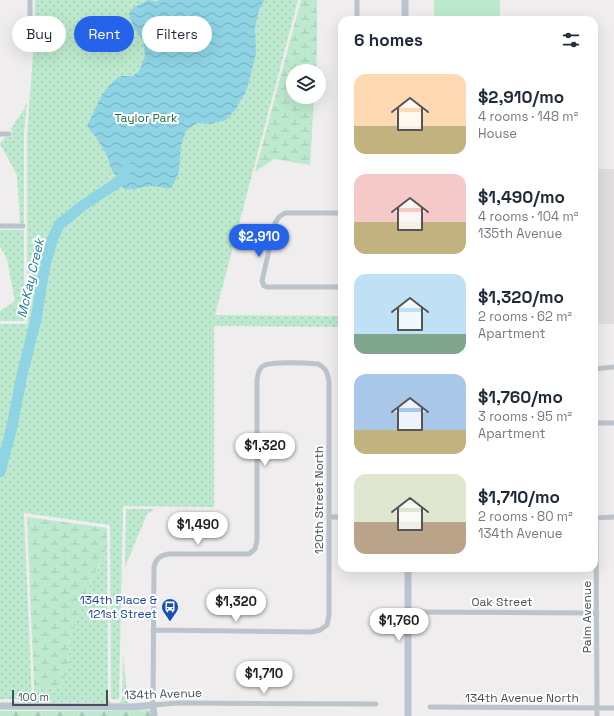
<!DOCTYPE html>
<meta charset="utf-8">
<style>
:root{--surface:#fff;--page:#f2f2f3;--text:#1f2937;--muted:#747a83;--accent:#2563eb}
body{margin:0;font-family:"Space Grotesk",sans-serif;background:var(--page);color:var(--text);height:100vh;display:flex;flex-direction:column;font-size:15px;white-space:nowrap}
*{box-sizing:border-box;margin:0}
p{font-size:13px;color:var(--muted)}
.icon{flex:none;width:22px;height:22px;fill:none;stroke:currentColor;stroke-width:2;stroke-linecap:round;stroke-linejoin:round}
.map{position:relative;flex:1;overflow:hidden}
.drawer{position:absolute;left:338px;top:16px;width:260px;height:556px;display:flex;flex-direction:column;background:var(--surface);border-radius:12px;box-shadow:0 4px 16px #0002}
.drawer>*{flex:none}
.top-card{position:absolute;left:12px;top:16px;width:266px;height:36px;display:flex;gap:8px}
.controls{position:absolute;left:286px;top:64px;display:grid;gap:8px}
.controls a{display:grid;place-items:center;width:40px;height:40px;border-radius:50%;background:var(--surface);box-shadow:0 4px 16px #0002;font-size:20px}
.scale{position:absolute;left:12px;bottom:10px;width:96px;box-sizing:border-box;padding-left:4px;border:2px solid #465058;border-top:0;font-size:11px;line-height:14px;white-space:nowrap;color:#465058;-webkit-text-stroke:3px #fff;paint-order:stroke}
.price{position:absolute;translate:-50% -34px;padding:0 9px;border-radius:14px;background:#fff;color:#222;font-size:13px;line-height:26px;filter:drop-shadow(0 1px 2px #0008)}
.price::after{content:'';position:absolute;left:50%;top:24px;width:12px;height:9px;margin-left:-6px;background:inherit;clip-path:polygon(0 0,100% 0,50% 100%)}
.price.current{background:var(--accent);color:#fff}
ul{padding:0;list-style:none}
li{display:flex;align-items:center;gap:12px;height:100px;padding:0 16px}
li span{display:grid;place-items:center;flex:none;width:112px;height:80px;border-radius:12px;color:#555}
li>.icon{margin-inline-start:auto}
span .icon{width:48px;height:48px;fill:#fffc;stroke-width:1}
li b{font-size:17px}
h2{display:flex;justify-content:space-between;align-items:center;height:48px;padding:0 16px;font-size:17px}
.tag{padding:0 14px;border-radius:18px;background:var(--surface);box-shadow:0 4px 16px #0002;font-size:14px;line-height:36px}
.tag.current{background:var(--accent);color:#fff}
.map>svg:first-child{display:block}
.education{fill:#e0dede}
.grass{fill:url(#grass-dots)}
.forest{fill:url(#forest-firs)}
.wetland{fill:url(#wetland-marsh)}
.garden{fill:#bdeace}
.water{fill:url(#water-waves)}
.lines{fill:none;stroke-linecap:round;stroke-linejoin:round}
.river{stroke:#8ed4e4;stroke-width:11}
.street{stroke:#bcc4cb;stroke-width:5}
.secondary{stroke:#bbc5cf;stroke-width:7}
.labels{text-anchor:middle;stroke-width:4;stroke-linejoin:round;paint-order:stroke}
.park-label{font-size:12px;fill:#1d7447;stroke:#fff}
.street-label{font-size:12px;fill:#465058;stroke:#fff}
.transit-label{font-size:12px;fill:#164399;stroke:#fff;text-anchor:end}
.water-label{font-size:13px;font-style:italic;fill:#177c94;stroke:#fff}
</style>
<div class="map">
<svg width="614" height="716" viewBox="0 0 614 716">
<defs>
<pattern id="grass-dots" width="8" height="8" patternUnits="userSpaceOnUse"><rect width="8" height="8" fill="#bdeace"/><path d="M2 2h.1M6 6h.1" fill="none" stroke="#a4cab3" stroke-width="1.8" stroke-linecap="round"/></pattern>
<pattern id="forest-firs" width="22" height="20" patternUnits="userSpaceOnUse"><rect width="22" height="20" fill="#bdeace"/><path d="M5 1l3.5 6h-7zM16 11l3.5 6h-7z" fill="#a4cab3"/></pattern>
<pattern id="wetland-marsh" width="20" height="14" patternUnits="userSpaceOnUse"><rect width="20" height="14" fill="#bdeace"/><path d="M1 5h8M5 5V1M11 12h8M15 12V8" fill="none" stroke="#a4cab3"/></pattern>
<pattern id="water-waves" width="16" height="10" patternUnits="userSpaceOnUse"><rect width="16" height="10" fill="#8ed4e4"/><path d="M0 5q4-4 8 0t8 0" fill="none" stroke="#76aebc"/></pattern>
</defs>
<rect width="100%" height="100%" fill="#efeded"/>
<path class="education" d="M 594,169 L 614,169 L 614,324 L 594,324 Z"/>
<path class="grass" d="M 35,0 L 298,0 L 215,315 L 342,316 L 342,327 L 214,326 L 214,507 L 123,506 L 119,699 L 111,699 L 110,525 L 24,513 L 32,699 L 0,699 L 0,324 L 27,324 L 27,133 L 35,30 Z
M 27,102 L 24,133 L 24,223 L 20,223 L 17,175 L 0,144 L 5,137 L 12,137 L 12,130 L 10,130 L 24,109 Z
M 0,230 L 24,230 L 24,321 L 0,321 L 0,311 L 15,301 L 7,259 L 0,246 Z
M 126,509 L 155,509 L 147,514 L 125,567 Z
M 107,535 L 108,699 L 111,703 L 119,703 L 122,699 L 123,654 L 128,703 L 0,702 L 32,703 L 35,699 L 34,688 L 61,689 L 68,666 L 70,638 L 93,576 L 99,567 Z"/>
<path class="forest" d="M 150,710 L 151,716 L 0,716 L 0,711 L 135,711 Z"/>
<path class="wetland" d="M 301,0 L 317,0 L 317,50 L 316,71 L 293,71 L 293,97 L 314,97 L 310,165 L 274,159 L 255,172 Z
M 27,517 L 107,528 C 108,544 102,563 93,576 L 70,638 L 68,666 L 61,689 L 34,688 Z"/>
<path class="garden" d="M 434,0 L 500,0 L 500,20 L 434,20 Z"/>
<path class="water" d="M 148,0 L 157,2 L 159,0 L 264,0 L 259,10 L 255,27 L 256,53 L 247,89 L 236,109 L 226,120 L 210,124 L 197,123 L 186,131 L 181,146 L 179,172 L 175,181 L 171,188 C 162,189 160,186 152,186 C 141,185 135,192 123,188 L 120,181 L 112,171 L 107,155 L 97,139 L 87,126 C 98,105 100,91 120,76 L 133,76 L 139,71 L 145,56 L 143,41 L 133,26 L 129,14 L 133,8 Z"/>
<g class="lines">
<path class="river" d="M 0,472 L 12,427 L 22,375 L 36,319 L 45,265 L 53,238 L 59,225 L 82,206 L 120,181 L 127,168"/>
<path class="street" d="M 30,0 L 30,32
M 357,0 L 357,20
M 0,134 L 9,134
M 342,213 L 285,213 L 279,217 L 275,223 L 262,281 L 264,286 L 267,287 L 342,287
M 0,226 L 23,226
M 594,369 L 614,367
M 594,423 L 614,423
M 330,517 L 342,517
M 596,517 L 597,716
M 594,518 L 614,517
M 408,612 L 597,613
M 153,630 L 312,632 L 320,630 L 327,625 L 329,615 L 329,381 C 327,372 326,368 318,364 C 307,363 271,361 263,366 C 258,369 258,375 257,380 L 257,540 L 255,549 L 249,554 L 168,554 C 159,556 156,559 154,567 L 153,705 L 178,703 L 376,704
M 430,707 L 614,708"/>
<path class="secondary" d="M 405,0 L 405,20
M 408,568 L 408,716
M 0,706 L 135,707 L 153,705 L 154,716"/>
</g>
<defs>
<symbol id="bus-pin" viewBox="-11 -11 22 30"><path d="M0 17L-7.5 6A9.5 9.5 0 1 1 7.5 6Z" fill="#1a4fb4" stroke="#fff"/><path d="M-5-6H5V4H4V6H2V4H-2V6H-4V4H-5ZM-3.5-4V0h7V-4ZM-3.5 1.2v1.5H-2V1.2ZM2 1.2v1.5H3.5V1.2Z" fill="#fff"/></symbol>
</defs>
<g fill-rule="evenodd">
<use href="#bus-pin" x="160" y="597" width="20" height="27"/>
</g>
<g class="labels">
<g class="park-label">
<text x="146" y="122">Taylor Park</text>
</g>
<g class="street-label">
<text transform="translate(319 500) rotate(-90)" y="4">120th Street North</text>
<text x="502" y="606">Oak Street</text>
<text transform="translate(587 617) rotate(-90)" y="4">Palm Avenue</text>
<text transform="translate(163 694) rotate(-2)" y="4">134th Avenue</text>
<text x="522" y="702">134th Avenue North</text>
</g>
<g class="transit-label">
<text x="157" y="604">134th Place &amp;<tspan x="157" dy="14">121st Street</tspan></text>
</g>
<g class="water-label">
<text transform="translate(30 278) rotate(-77)" y="5">McKay Creek</text>
</g>
</g>
</svg>
<div class="controls">
<a><svg class="icon" aria-label="layers" viewBox="0 0 24 24"><path d="M12 4l9 5-9 5-9-5zM3 14l9 5 9-5"/></svg></a>
</div>
<div class="scale">100 m</div>
<b class="price current" style="left:259px;top:258px">$2,910</b>
<b class="price" style="left:265px;top:467px">$1,320</b>
<b class="price" style="left:198px;top:546px">$1,490</b>
<b class="price" style="left:236px;top:623px">$1,320</b>
<b class="price" style="left:399px;top:642px">$1,760</b>
<b class="price" style="left:264px;top:695px">$1,710</b>
<div class="top-card">
<a class="tag">Buy</a>
<a class="tag current">Rent</a>
<a class="tag">Filters</a>
</div>
<section class="drawer">
<h2>6 homes<svg class="icon" aria-label="filters" viewBox="0 0 24 24"><path d="M4 7h16M4 17h16"/><circle cx="9" cy="7" r="2"/><circle cx="15" cy="17" r="2"/></svg></h2>
<ul>
<li><span style="background:linear-gradient(#ffd9b3 65%,#c2b280 0)"><svg class="icon" aria-label="home" viewBox="0 0 24 24"><path d="M3 11l9-7 9 7M6 9v11h12V9"/></svg></span><div><b>$2,910/mo</b><p>4 rooms · 148 m²</p><p>House</p></div></li>
<li><span style="background:linear-gradient(#f6c9c9 60%,#c2b280 0)"><svg class="icon" aria-label="home" viewBox="0 0 24 24"><path d="M3 11l9-7 9 7M6 9v11h12V9"/></svg></span><div><b>$1,490/mo</b><p>4 rooms · 104 m²</p><p>135th Avenue</p></div></li>
<li><span style="background:linear-gradient(#bfe0f5 75%,#7fa58c 0)"><svg class="icon" aria-label="home" viewBox="0 0 24 24"><path d="M3 11l9-7 9 7M6 9v11h12V9"/></svg></span><div><b>$1,320/mo</b><p>2 rooms · 62 m²</p><p>Apartment</p></div></li>
<li><span style="background:linear-gradient(#a9c7e8 70%,#c2b280 0)"><svg class="icon" aria-label="home" viewBox="0 0 24 24"><path d="M3 11l9-7 9 7M6 9v11h12V9"/></svg></span><div><b>$1,760/mo</b><p>3 rooms · 95 m²</p><p>Apartment</p></div></li>
<li><span style="background:linear-gradient(#dfe7d0 60%,#b9a48a 0)"><svg class="icon" aria-label="home" viewBox="0 0 24 24"><path d="M3 11l9-7 9 7M6 9v11h12V9"/></svg></span><div><b>$1,710/mo</b><p>2 rooms · 80 m²</p><p>134th Avenue</p></div></li>
</ul>
</section>
</div>
